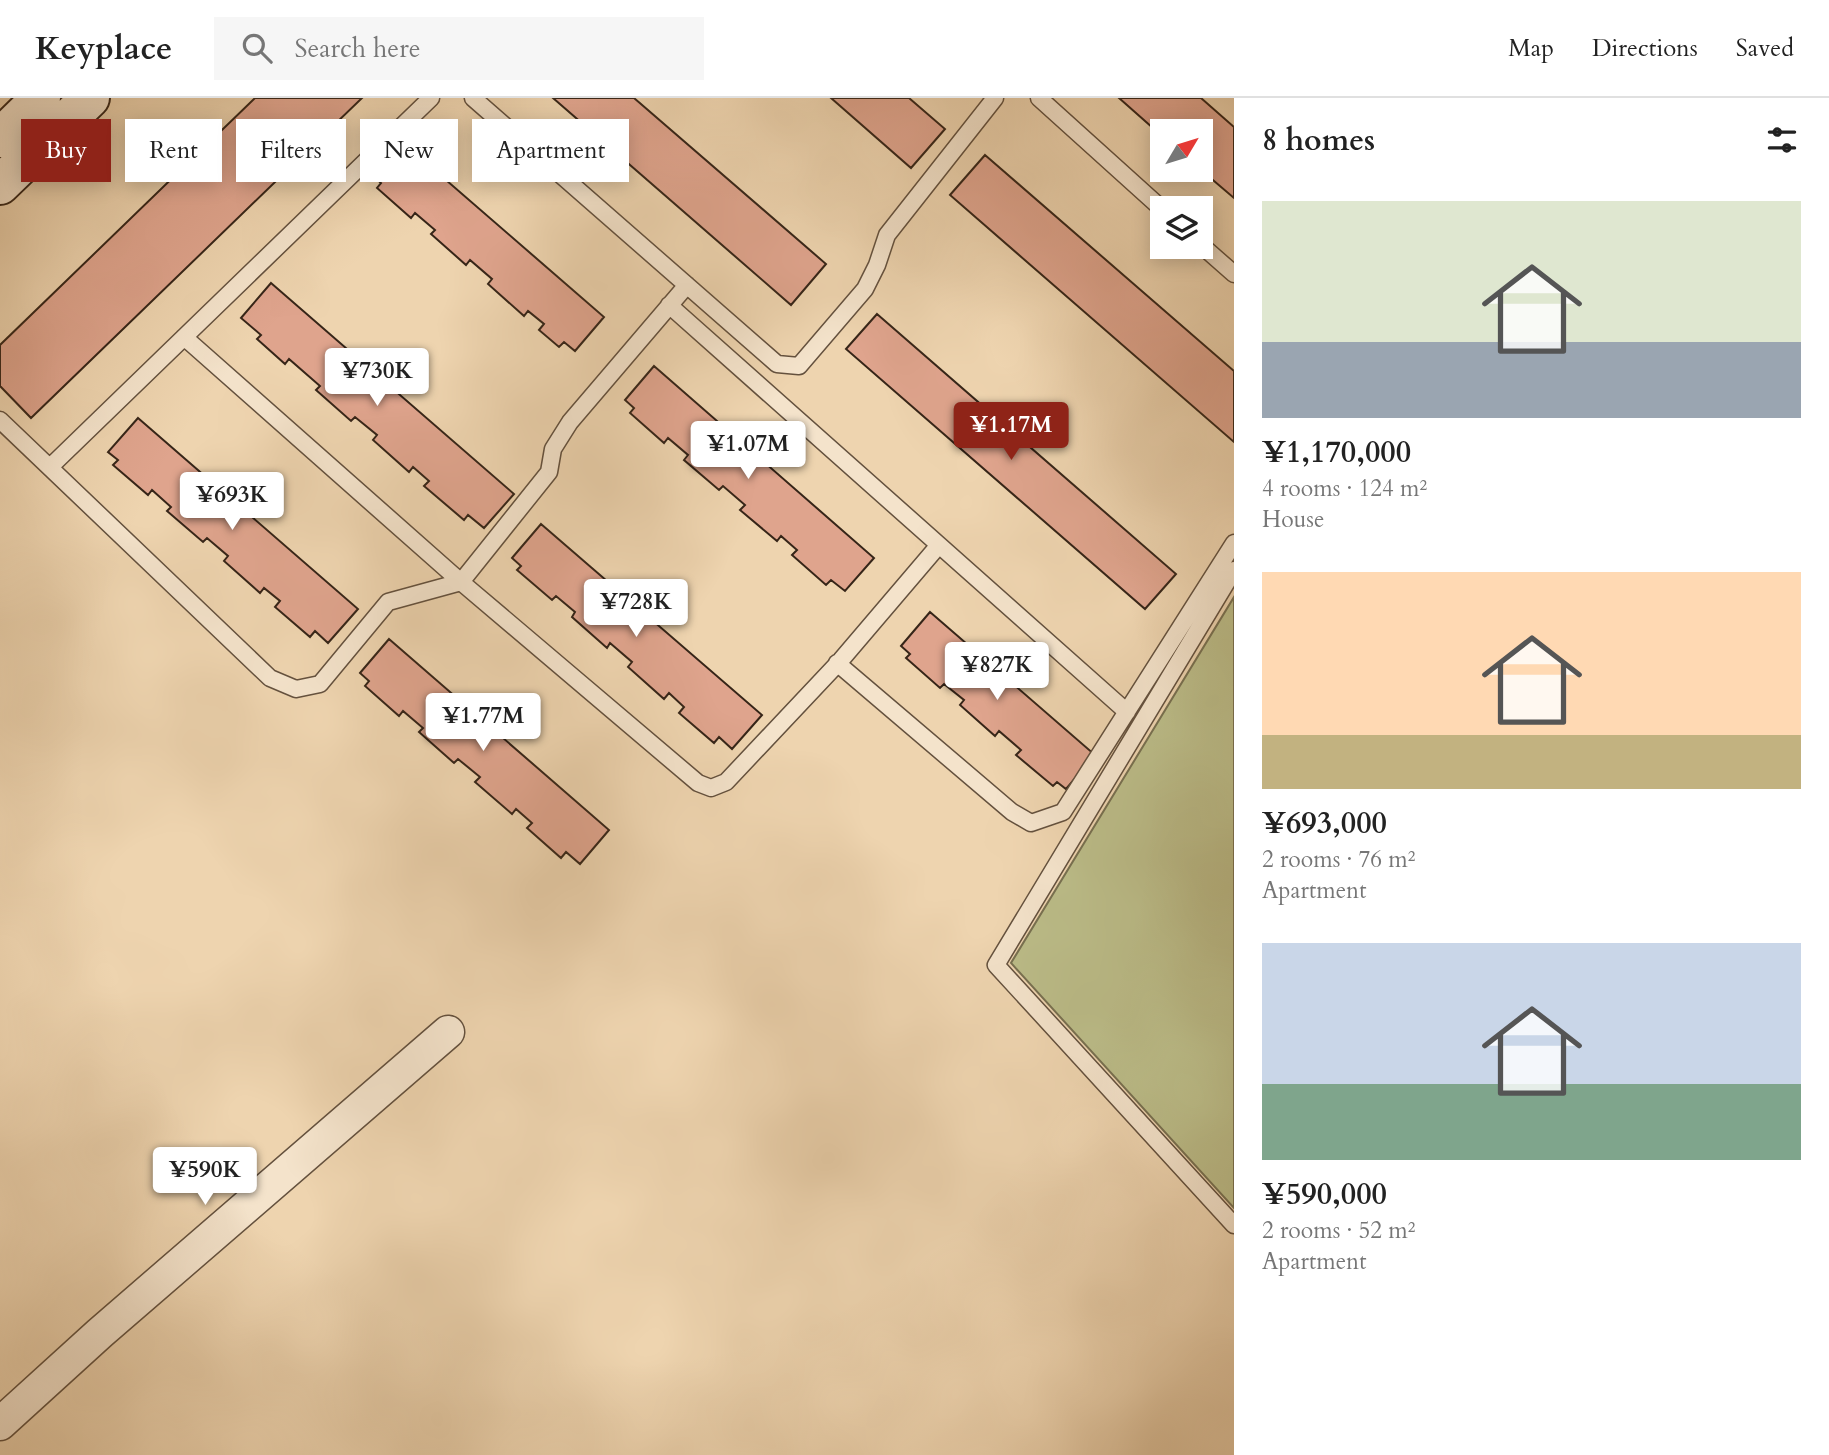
<!DOCTYPE html>
<meta charset="utf-8">
<style>
:root{--surface:#fff;--page:#f6f6f6;--text:#222;--muted:#767676;--line:#e0e0e0;--accent:#8f2418}
body{margin:0;font-family:Cardo,serif;background:var(--page);color:var(--text);height:100vh;display:flex;flex-direction:column;font-size:26px;white-space:nowrap}
*{box-sizing:border-box;margin:0}
p{font-size:23px;color:var(--muted)}
.icon{flex:none;width:38px;height:38px;fill:none;stroke:currentColor;stroke-width:2;stroke-linecap:round;stroke-linejoin:round}
.map{position:relative;flex:1;overflow:hidden}
.drawer{display:flex;flex-direction:column;background:var(--surface);width:595px}
.drawer>*{flex:none}
.hud{position:absolute;left:21px;top:21px;width:665px;height:63px;display:flex;gap:14px}
.needle{width:46px;rotate:52deg}
.buttons{position:absolute;left:1150px;top:21px;display:grid;gap:14px}
.buttons a{display:grid;place-items:center;width:63px;height:63px;border-radius:0px;background:var(--surface);box-shadow:0 4px 18px #0003;font-size:35px}
.price{position:absolute;translate:-50% -60px;padding:0 16px;border-radius:7px;background:#fff;color:#222;font-size:23px;line-height:46px;filter:drop-shadow(0 2px 4px #0008)}
.price::after{content:'';position:absolute;left:50%;top:42px;width:21px;height:16px;margin-left:-10px;background:inherit;clip-path:polygon(0 0,100% 0,50% 100%)}
.price.current{background:var(--accent);color:#fff}
ul{padding:0;list-style:none}
li{display:grid;align-content:center;gap:14px;height:371px;padding:0 28px}
li span{display:grid;place-items:center;height:217px;border-radius:0px;color:#555}
li>.icon{margin-inline-start:auto}
span .icon{width:126px;height:126px;fill:#fffc;stroke-width:1}
li b{font-size:30px}
h2{display:flex;justify-content:space-between;align-items:center;height:84px;padding:0 28px;font-size:30px}
.tag{padding:0 24px;border-radius:0px;background:var(--surface);box-shadow:0 4px 18px #0003;font-size:24px;line-height:63px}
.tag.current{background:var(--accent);color:#fff}
header{display:flex;align-items:center;gap:42px;box-sizing:border-box;height:98px;padding:0 35px;background:var(--surface);border-bottom:2px solid var(--line)}
header strong{font-size:33px}
nav{display:flex;gap:38px;margin-inline-start:auto;font-size:24px}
.search{width:490px;height:63px;background:var(--page);display:flex;align-items:center;gap:18px;box-sizing:border-box;padding:0 24px;border-radius:0px;color:var(--muted);font-size:26px}
main{display:flex;flex:1;min-height:0}
.map>svg:first-child{display:block}
.green{fill:#bbbc88;stroke:#787050;stroke-width:2}
.building{fill:#dfa48d;stroke:#362518;stroke-width:2}
.lines{fill:none;stroke-linecap:round;stroke-linejoin:round}
.lane-casing{stroke:#64513e;stroke-width:19}
.street-casing{stroke:#64513e;stroke-width:35}
.secondary-casing{stroke:#362518;stroke-width:42}
.lane{stroke:#f4e3cb;stroke-width:16}
.street{stroke:#f4e3cb;stroke-width:32}
.secondary{stroke:#f4e3cb;stroke-width:38}
</style>
<header>
<strong>Keyplace</strong>
<div class="search"><svg class="icon" aria-label="search" viewBox="0 0 24 24"><circle cx="10" cy="10" r="6"/><path d="M15 15l6 6"/></svg>Search here</div>
<nav><a>Map</a><a>Directions</a><a>Saved</a></nav>
</header>
<main>
<div class="map">
<svg width="1234" height="1357" viewBox="0 0 1234 1357">
<rect width="100%" height="100%" fill="#eed4af"/>
<filter id="stains"><feTurbulence type="fractalNoise" baseFrequency=".00286" numOctaves="4"/><feColorMatrix values="0 0 0 0 .2 0 0 0 0 .09 0 0 0 0 .02 0 0 0 .5 -.17"/></filter>
<radialGradient id="worn" r=".72"><stop offset=".6" stop-color="#630" stop-opacity="0"/><stop offset="1" stop-color="#630" stop-opacity=".3"/></radialGradient>
<path class="green" d="M 1234,499 L 1234,1110 L 1011,865 Z"/>
<path class="building" d="M 255,0 L 362,0 L 31,320 L 0,288 L 0,247 Z
M 553,0 L 634,0 L 826,166 L 791,207 Z
M 831,0 L 909,0 L 945,31 L 911,70 Z
M 1119,0 L 1201,0 L 1234,29 L 1234,100 L 1200,71 L 1200,33 L 1162,33 L 1162,38 Z
M 401,43 L 604,219 L 575,253 L 564,244 L 559,249 L 539,232 L 544,226 L 528,213 L 524,218 L 488,186 L 492,181 L 470,162 L 466,167 L 431,136 L 435,132 L 415,115 L 411,120 L 377,90 L 381,85 L 372,77 Z
M 985,57 L 1234,273 L 1234,344 L 950,97 Z
M 271,185 L 514,396 L 484,430 L 468,417 L 464,422 L 424,388 L 429,383 L 413,369 L 409,374 L 373,342 L 377,337 L 355,319 L 351,323 L 316,292 L 320,288 L 289,261 L 285,266 L 257,241 L 261,237 L 241,220 Z
M 877,216 L 1176,476 L 1145,511 L 846,251 Z
M 654,268 L 874,460 L 845,493 L 831,482 L 826,487 L 792,457 L 797,452 L 781,438 L 777,443 L 740,412 L 745,407 L 723,388 L 719,392 L 684,362 L 688,357 L 668,340 L 664,345 L 630,315 L 634,310 L 625,302 Z
M 138,320 L 358,511 L 328,545 L 315,533 L 310,539 L 275,509 L 280,503 L 264,490 L 260,495 L 224,463 L 228,458 L 207,440 L 203,444 L 167,413 L 171,409 L 152,392 L 148,397 L 113,367 L 118,362 L 108,354 Z
M 541,426 L 762,617 L 732,651 L 719,639 L 714,645 L 679,615 L 684,609 L 669,595 L 664,601 L 628,569 L 632,564 L 610,545 L 607,550 L 572,519 L 575,514 L 556,498 L 552,502 L 517,472 L 521,468 L 512,460 Z
M 930,514 L 1095,657 L 1066,691 L 1057,684 L 1053,688 L 1016,657 L 1021,652 L 999,633 L 995,638 L 960,607 L 964,602 L 944,586 L 940,590 L 906,560 L 910,556 L 901,548 Z
M 389,541 L 609,732 L 580,766 L 566,754 L 561,760 L 527,730 L 532,725 L 516,711 L 512,716 L 475,684 L 480,679 L 458,661 L 454,665 L 419,634 L 423,630 L 403,613 L 399,618 L 365,588 L 369,583 L 360,575 Z"/>
<g class="lines">
<defs>
<path id="lane" d="M 473,0 L 777,266 L 799,268 L 865,191 L 877,167 L 887,137 L 995,0
M 1039,0 L 1162,111
M 1200,146 L 1234,176
M 669,207 L 1127,614
M 184,239 L 461,484 L 698,685 L 711,690 L 726,684 L 841,562 L 939,447
M 0,322 L 270,580 L 296,591 L 320,586 L 388,504 L 461,484 L 549,374 L 553,351 L 570,324 L 687,187
M 50,369 L 431,0
M 1234,472 L 996,867 L 1234,1127
M 837,565 L 1012,714 L 1031,725 L 1063,714 L 1234,445"/>
<path id="street" d="M 0,1326 L 100,1235 L 448,934"/>
<path id="secondary" d="M 0,40 L 41,0
M 0,87 L 90,0"/>
</defs>
<use href="#lane" class="lane-casing"/>
<use href="#street" class="street-casing"/>
<use href="#secondary" class="secondary-casing"/>
<use href="#lane" class="lane"/>
<use href="#street" class="street"/>
<use href="#secondary" class="secondary"/>
</g>
<rect width="100%" height="100%" filter="url(#stains)"/>
<rect width="100%" height="100%" fill="url(#worn)"/>
</svg>
<div class="buttons">
<a><svg class="needle" viewBox="-14 -14 28 28"><path d="M0-13l5 13h-10z" fill="#e53935"/><path d="M0 13l5-13h-10z" fill="#767676"/></svg></a>
<a><svg class="icon" aria-label="layers" viewBox="0 0 24 24"><path d="M12 4l9 5-9 5-9-5zM3 14l9 5 9-5"/></svg></a>
</div>
<b class="price" style="left:377px;top:310px">¥730K</b>
<b class="price current" style="left:1011px;top:364px">¥1.17M</b>
<b class="price" style="left:748px;top:383px">¥1.07M</b>
<b class="price" style="left:232px;top:434px">¥693K</b>
<b class="price" style="left:636px;top:541px">¥728K</b>
<b class="price" style="left:997px;top:604px">¥827K</b>
<b class="price" style="left:483px;top:655px">¥1.77M</b>
<b class="price" style="left:205px;top:1109px">¥590K</b>
<div class="hud">
<a class="tag current">Buy</a>
<a class="tag">Rent</a>
<a class="tag">Filters</a>
<a class="tag">New</a>
<a class="tag">Apartment</a>
</div>
</div>
<section class="drawer">
<h2>8 homes<svg class="icon" aria-label="filters" viewBox="0 0 24 24"><path d="M4 7h16M4 17h16"/><circle cx="9" cy="7" r="2"/><circle cx="15" cy="17" r="2"/></svg></h2>
<ul>
<li><span style="background:linear-gradient(#dfe7d0 65%,#9aa5b1 0)"><svg class="icon" aria-label="home" viewBox="0 0 24 24"><path d="M3 11l9-7 9 7M6 9v11h12V9"/></svg></span><div><b>¥1,170,000</b><p>4 rooms · 124 m²</p><p>House</p></div></li>
<li><span style="background:linear-gradient(#ffd9b3 75%,#c2b280 0)"><svg class="icon" aria-label="home" viewBox="0 0 24 24"><path d="M3 11l9-7 9 7M6 9v11h12V9"/></svg></span><div><b>¥693,000</b><p>2 rooms · 76 m²</p><p>Apartment</p></div></li>
<li><span style="background:linear-gradient(#c9d6e8 65%,#7fa58c 0)"><svg class="icon" aria-label="home" viewBox="0 0 24 24"><path d="M3 11l9-7 9 7M6 9v11h12V9"/></svg></span><div><b>¥590,000</b><p>2 rooms · 52 m²</p><p>Apartment</p></div></li>
</ul>
</section>
</main>
